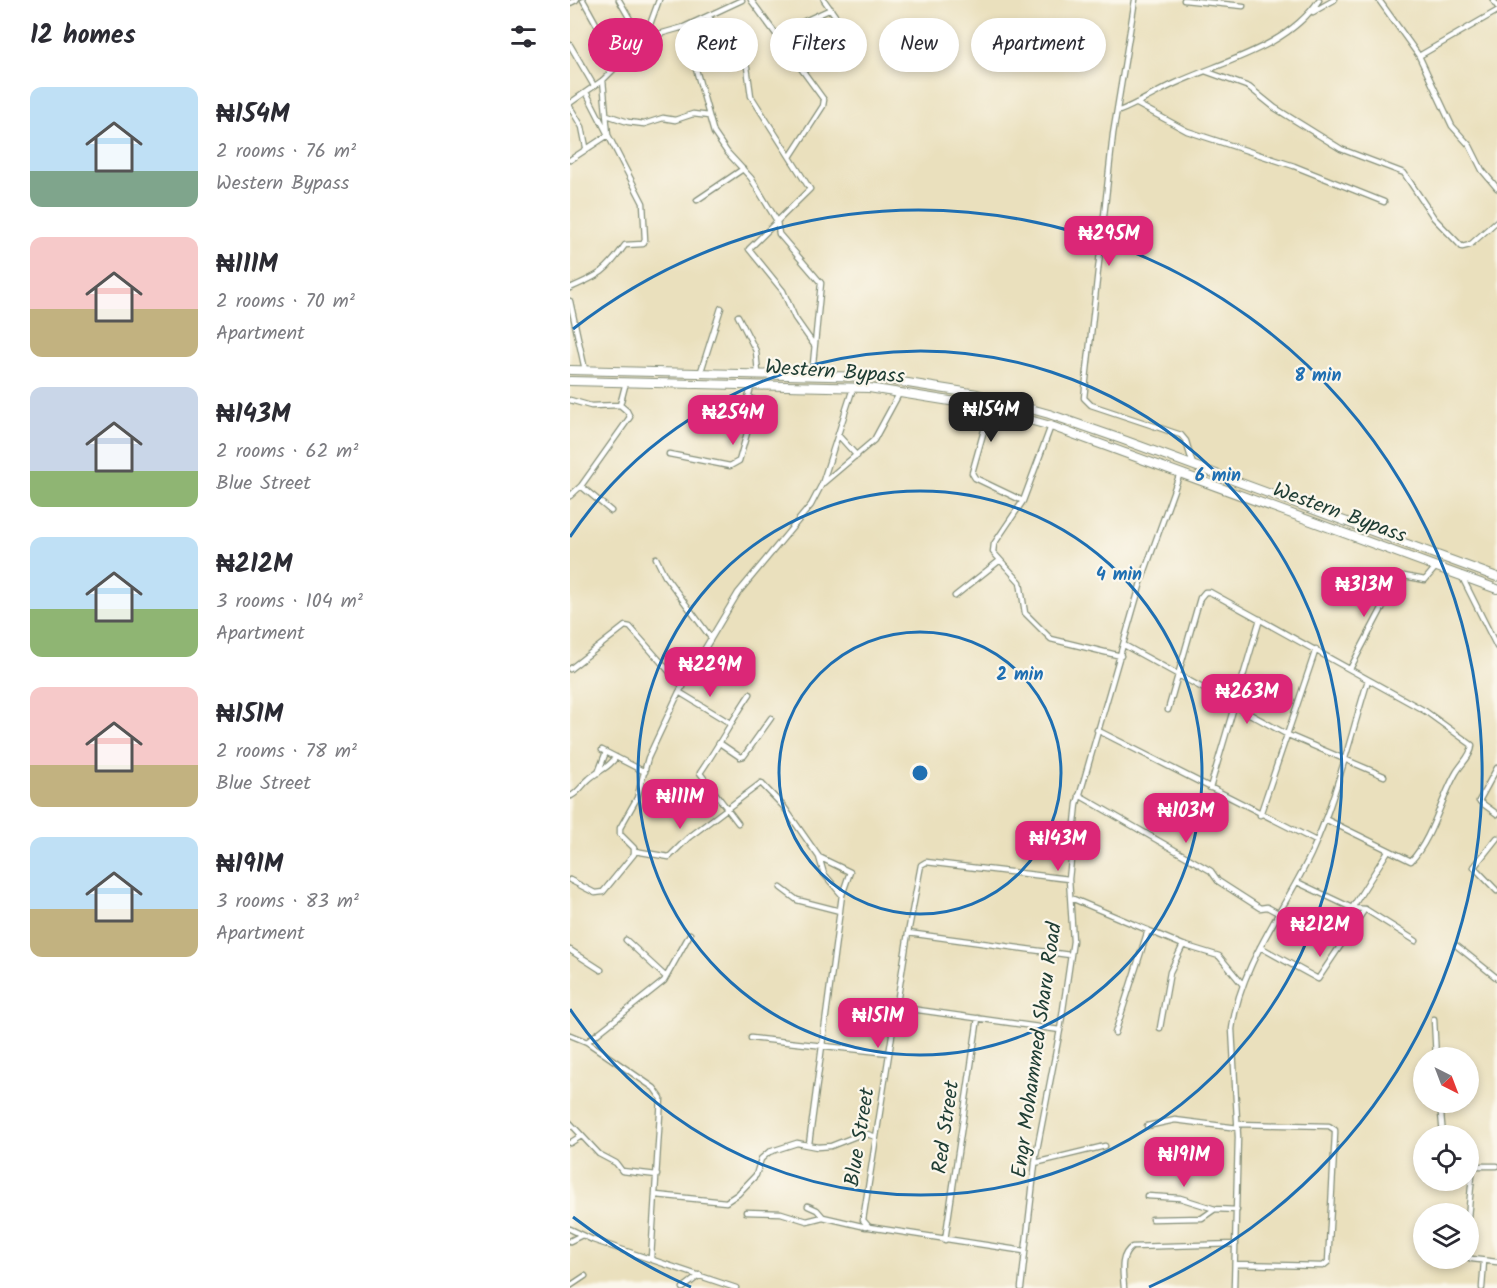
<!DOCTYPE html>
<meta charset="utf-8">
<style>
:root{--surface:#fff;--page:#f2f2f3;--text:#2b2b33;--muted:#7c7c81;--accent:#db2777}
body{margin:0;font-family:Kalam,sans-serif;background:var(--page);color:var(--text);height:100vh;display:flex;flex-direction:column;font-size:22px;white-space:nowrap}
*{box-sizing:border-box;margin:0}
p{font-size:20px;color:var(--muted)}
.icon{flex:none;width:33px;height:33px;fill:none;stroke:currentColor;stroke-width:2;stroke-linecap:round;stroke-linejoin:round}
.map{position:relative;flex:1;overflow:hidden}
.side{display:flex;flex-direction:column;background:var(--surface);width:570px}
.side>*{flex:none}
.guide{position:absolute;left:18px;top:18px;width:570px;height:54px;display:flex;gap:12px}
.needle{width:39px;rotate:138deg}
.fabs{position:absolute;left:843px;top:1047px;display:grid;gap:12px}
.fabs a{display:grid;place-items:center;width:66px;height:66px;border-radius:50%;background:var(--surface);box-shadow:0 3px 9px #0003;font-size:30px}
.price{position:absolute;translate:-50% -51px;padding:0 14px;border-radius:12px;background:var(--accent);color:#fff;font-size:20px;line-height:39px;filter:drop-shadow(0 2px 3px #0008)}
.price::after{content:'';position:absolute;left:50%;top:36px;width:18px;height:14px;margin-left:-9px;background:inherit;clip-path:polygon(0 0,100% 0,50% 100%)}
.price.active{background:#222;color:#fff}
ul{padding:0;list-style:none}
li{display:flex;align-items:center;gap:18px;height:150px;padding:0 30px}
li span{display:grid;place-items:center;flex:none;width:168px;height:120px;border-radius:12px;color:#555}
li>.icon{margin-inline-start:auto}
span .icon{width:72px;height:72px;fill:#fffc;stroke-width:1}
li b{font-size:26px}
h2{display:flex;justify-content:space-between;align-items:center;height:72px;padding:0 30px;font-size:26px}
.chip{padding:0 21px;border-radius:27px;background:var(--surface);box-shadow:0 3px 9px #0003;font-size:21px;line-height:54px}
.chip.active{background:var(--accent);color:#fff}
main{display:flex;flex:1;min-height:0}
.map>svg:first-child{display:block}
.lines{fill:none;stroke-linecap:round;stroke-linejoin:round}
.street-casing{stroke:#848e78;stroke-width:7}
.primary-casing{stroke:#848e78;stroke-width:10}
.street{stroke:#fff;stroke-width:4.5}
.primary{stroke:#fff;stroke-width:8}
.ring{fill:none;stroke:#1f6fb2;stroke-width:3}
.labels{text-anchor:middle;stroke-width:4.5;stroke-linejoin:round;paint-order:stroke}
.street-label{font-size:21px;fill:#1f3d34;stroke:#fbf7ec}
.centre{fill:#1f6fb2;stroke:#fbf7ec;stroke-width:3}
.ring-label{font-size:18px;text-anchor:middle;font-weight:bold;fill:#1f6fb2;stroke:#fbf7ec;stroke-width:4.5;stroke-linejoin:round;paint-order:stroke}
</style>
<main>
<section class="side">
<h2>12 homes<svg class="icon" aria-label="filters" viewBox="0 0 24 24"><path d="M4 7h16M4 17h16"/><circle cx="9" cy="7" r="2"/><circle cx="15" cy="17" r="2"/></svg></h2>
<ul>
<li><span style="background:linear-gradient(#bfe0f5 70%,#7fa58c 0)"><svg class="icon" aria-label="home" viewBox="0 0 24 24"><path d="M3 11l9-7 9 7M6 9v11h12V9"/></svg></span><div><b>₦154M</b><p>2 rooms · 76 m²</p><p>Western Bypass</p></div></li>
<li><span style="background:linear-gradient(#f6c9c9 60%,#c2b280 0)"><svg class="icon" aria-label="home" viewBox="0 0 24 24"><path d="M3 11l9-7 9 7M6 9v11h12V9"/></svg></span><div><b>₦111M</b><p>2 rooms · 70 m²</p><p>Apartment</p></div></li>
<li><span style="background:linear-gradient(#c9d6e8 70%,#8fb573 0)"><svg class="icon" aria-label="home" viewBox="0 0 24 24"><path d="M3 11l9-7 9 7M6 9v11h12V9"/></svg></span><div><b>₦143M</b><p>2 rooms · 62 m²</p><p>Blue Street</p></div></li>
<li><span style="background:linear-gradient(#bfe0f5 60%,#8fb573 0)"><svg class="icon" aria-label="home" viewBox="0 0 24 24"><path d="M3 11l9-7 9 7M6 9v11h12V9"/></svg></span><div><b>₦212M</b><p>3 rooms · 104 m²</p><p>Apartment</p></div></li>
<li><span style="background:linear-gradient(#f6c9c9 65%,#c2b280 0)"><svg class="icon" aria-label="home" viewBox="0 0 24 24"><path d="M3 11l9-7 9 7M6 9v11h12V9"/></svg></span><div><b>₦151M</b><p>2 rooms · 78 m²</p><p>Blue Street</p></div></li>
<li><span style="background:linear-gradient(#bfe0f5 60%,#c2b280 0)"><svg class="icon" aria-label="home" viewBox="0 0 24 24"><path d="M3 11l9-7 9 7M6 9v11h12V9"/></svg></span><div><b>₦191M</b><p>3 rooms · 83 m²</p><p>Apartment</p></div></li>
</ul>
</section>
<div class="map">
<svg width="927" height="1288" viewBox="0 0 927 1288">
<rect width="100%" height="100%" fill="#fbf7ec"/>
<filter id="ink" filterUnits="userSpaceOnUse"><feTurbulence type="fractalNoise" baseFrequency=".0167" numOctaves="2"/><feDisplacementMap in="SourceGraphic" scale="12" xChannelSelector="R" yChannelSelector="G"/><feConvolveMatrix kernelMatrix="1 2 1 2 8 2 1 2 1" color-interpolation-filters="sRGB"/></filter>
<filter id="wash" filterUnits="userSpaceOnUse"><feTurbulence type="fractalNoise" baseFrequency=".008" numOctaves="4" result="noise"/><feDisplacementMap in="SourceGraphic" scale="24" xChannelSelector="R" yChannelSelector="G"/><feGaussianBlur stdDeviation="1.35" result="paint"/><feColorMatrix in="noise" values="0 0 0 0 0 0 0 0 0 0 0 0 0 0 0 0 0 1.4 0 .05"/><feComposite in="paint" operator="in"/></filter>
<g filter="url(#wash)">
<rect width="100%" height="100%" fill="#eae0bd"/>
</g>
<g filter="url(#ink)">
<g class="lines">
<defs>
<path id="street" d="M 13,0 L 49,65
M 49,0 L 72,40
M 181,0 L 254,100 L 253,106 L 220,157
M 254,0 L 276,31
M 565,0 L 543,134 L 514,398 L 521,405 L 611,435 L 616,441 L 623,465
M 614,0 L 673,6
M 809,0 L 849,56 L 882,126 L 900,146 L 912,170 L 927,188
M 923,0 L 927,6
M 0,3 L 6,0
M 743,12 L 764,0
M 139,17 L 177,67 L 181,96 L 240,189 L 179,249 L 213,291 L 225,318 L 244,345
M 114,27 L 144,133 L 157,152 L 181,178 L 207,221 L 209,234 L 251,283 L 242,374
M 206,34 L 261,9
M 75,38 L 114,27 L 172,0
M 0,45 L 24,86
M 849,56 L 927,11
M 635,71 L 679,87 L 705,108 L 771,149 L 834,173 L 864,218 L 892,247 L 900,245 L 927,221
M 33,80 L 38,135
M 0,103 L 33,80 L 75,38 L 89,0
M 567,104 L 617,131 L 724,166 L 814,202
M 0,107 L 12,127 L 16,147
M 547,112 C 568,104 586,92 606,83 C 654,61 718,47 749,0
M 37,115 L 58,122 L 74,124 L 93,118 L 105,120 L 123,114 L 139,116
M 0,160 L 38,135
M 127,200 L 173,169
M 0,288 C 30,275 36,272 55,245 L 73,244 L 75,240 L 73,203 L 16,92
M 0,301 L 15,370
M 168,316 L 186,351 L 188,373
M 131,371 L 151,308
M 179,396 L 190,405
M 0,400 L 21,406 L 50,405 L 57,411 L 60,417 L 11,486 L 0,496
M 50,405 L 56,382
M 420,409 L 402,473 L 405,478 L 453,501
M 481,426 L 453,501 L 424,544 L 423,552 L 450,582 L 455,613 L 481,639 L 551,656
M 268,435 L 287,456
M 99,454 L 160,466 L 169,461 L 177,433 L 174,412 L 182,384
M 252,484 L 304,440 L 330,392
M 11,486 L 41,511
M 86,558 L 95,576 L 141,638
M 892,577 L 927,647
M 385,596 L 429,561
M 554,645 L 718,735 L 814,776
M 0,669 L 55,626 L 60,627 L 113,687
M 780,669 L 828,578 L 834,576 L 855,580 L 866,567
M 109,692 L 160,723
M 598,710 L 630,598 L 635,592 L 640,592 L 855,711 L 902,745 C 902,755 891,764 886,773 C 871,799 862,839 841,861 L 755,819
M 527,730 L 746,841
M 151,744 L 170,757 L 174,756 L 201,718
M 32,750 L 75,772
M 927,768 L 909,801 L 927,814
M 28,773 L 36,752
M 640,788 L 690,619
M 509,795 L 641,871 L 648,881 L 690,908 L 697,907 L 710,914
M 1,796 C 9,792 12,785 19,779 C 29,770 38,769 46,757
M 690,815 L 746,649
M 168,823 L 130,773 C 148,747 162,720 180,694
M 927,838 L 904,867 L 927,891
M 65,851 L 99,857 L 118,838 L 191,783 L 214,807 L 249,857 L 254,874 L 272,895
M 0,880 L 25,893 L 33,892 L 64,854 L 64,848 L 50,834 L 50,828 L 67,798 L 78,758 L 109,692 L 168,593 L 241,505 L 252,484 L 283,388
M 727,882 L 782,908 L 795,909 L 846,941
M 211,888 L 227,900 L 270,911
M 501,898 L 613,945 L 649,956 L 673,985
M 782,908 L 818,851
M 338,933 L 500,955
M 56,940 L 96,977
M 887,946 L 927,978
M 690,947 L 748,979 L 795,909
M 0,950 L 31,970
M 327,1007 L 490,1030
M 864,1019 L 866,1058
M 590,1028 L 600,972 L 613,945
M 545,1033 L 578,930
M 0,1035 L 17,1042 L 84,1088 L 91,1098 L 81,1258
M 181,1038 L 319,1053
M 17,1042 L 94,981 L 120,934
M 870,1102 L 873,1136
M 0,1123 L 29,1154 L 46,1163 L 52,1171 L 87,1175
M 577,1126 L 605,1120 L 668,1128
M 0,1143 L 11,1136
M 239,1144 L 272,895 L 280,872 L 249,857
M 465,1163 L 535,1146
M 86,1195 L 156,1202 L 168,1194 L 186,1175 L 191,1159 L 199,1152 L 227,1143 L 248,1147 L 261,1146 L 294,1133 L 306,1137
M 577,1196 L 610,1198 L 645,1209 L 667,1210
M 238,1206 L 247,1210 L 253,1217
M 176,1212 L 211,1213 L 237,1221 L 253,1217 L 296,1227
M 898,1217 L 903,1166 L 927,1166
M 582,1219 L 632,1218 L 645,1209
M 0,1229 L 23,1240 L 166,1288
M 375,1240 L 408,1018
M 0,1241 L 12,1235
M 454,1251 L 299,1227 L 293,1220 L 338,933 L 351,865 L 356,862 L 499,879
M 898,1257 L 902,1259 L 927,1262
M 665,1264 L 753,1266 L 758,1262 L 765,1134 L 765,1130 L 759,1126 L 667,1124
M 0,1286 L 15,1276
M 113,1288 L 130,1275
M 451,1288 L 466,1155 L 490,1030 L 503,941 L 499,879 L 507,804 L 572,579 L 610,473
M 554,1288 C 553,1273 549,1256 562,1247 L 666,1244
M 664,1288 L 668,1137 L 662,1029 C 670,965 714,911 741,854 C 766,799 780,738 798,680
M 912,1288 L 914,1261"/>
<path id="primary" d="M 0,370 L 300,377 L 407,394 L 479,414 L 551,439 L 927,577
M 0,381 L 299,388 L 405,405 L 481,426 L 927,589"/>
</defs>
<use href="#street" class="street-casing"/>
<use href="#primary" class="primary-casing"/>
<use href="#street" class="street"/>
<use href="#primary" class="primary"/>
</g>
</g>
<g class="ring">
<circle cx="350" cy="773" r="141"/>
<circle cx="350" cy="773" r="282"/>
<path d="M0 537A422 422 0 1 1 0 1009"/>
<path d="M121 1287A563 563 0 0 1 3 1217M3 329A563 563 0 1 1 579 1287"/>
</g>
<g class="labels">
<g class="street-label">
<text transform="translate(265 371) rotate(4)" y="7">Western Bypass</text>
<text transform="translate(770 512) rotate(20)" y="7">Western Bypass</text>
<text transform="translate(466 1050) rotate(-82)" y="7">Engr Mohammed Sharu Road</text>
<text transform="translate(375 1127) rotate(-82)" y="7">Red Street</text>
<text transform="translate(289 1137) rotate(-81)" y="7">Blue Street</text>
</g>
</g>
<circle cx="350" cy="773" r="9" class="centre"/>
<g class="ring-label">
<text x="748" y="381">8 min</text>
<text x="648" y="481">6 min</text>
<text x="549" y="580">4 min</text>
<text x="450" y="680">2 min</text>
</g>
</svg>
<div class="fabs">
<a><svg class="needle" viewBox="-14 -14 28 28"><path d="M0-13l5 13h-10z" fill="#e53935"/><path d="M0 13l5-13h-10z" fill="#7c7c81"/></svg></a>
<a><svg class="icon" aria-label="locate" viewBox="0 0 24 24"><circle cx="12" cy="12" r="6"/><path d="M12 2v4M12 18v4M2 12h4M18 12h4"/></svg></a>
<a><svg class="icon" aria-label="layers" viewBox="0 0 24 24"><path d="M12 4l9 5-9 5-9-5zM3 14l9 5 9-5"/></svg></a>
</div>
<b class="price" style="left:539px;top:267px">₦295M</b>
<b class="price active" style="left:421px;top:443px">₦154M</b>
<b class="price" style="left:163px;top:446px">₦254M</b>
<b class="price" style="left:794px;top:618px">₦313M</b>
<b class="price" style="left:140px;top:698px">₦229M</b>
<b class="price" style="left:677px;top:725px">₦263M</b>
<b class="price" style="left:110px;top:830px">₦111M</b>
<b class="price" style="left:616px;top:844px">₦103M</b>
<b class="price" style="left:488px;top:872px">₦143M</b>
<b class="price" style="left:750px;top:958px">₦212M</b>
<b class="price" style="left:308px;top:1049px">₦151M</b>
<b class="price" style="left:614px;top:1188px">₦191M</b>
<div class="guide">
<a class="chip active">Buy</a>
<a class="chip">Rent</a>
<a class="chip">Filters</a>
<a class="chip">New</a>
<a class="chip">Apartment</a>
</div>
</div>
</main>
